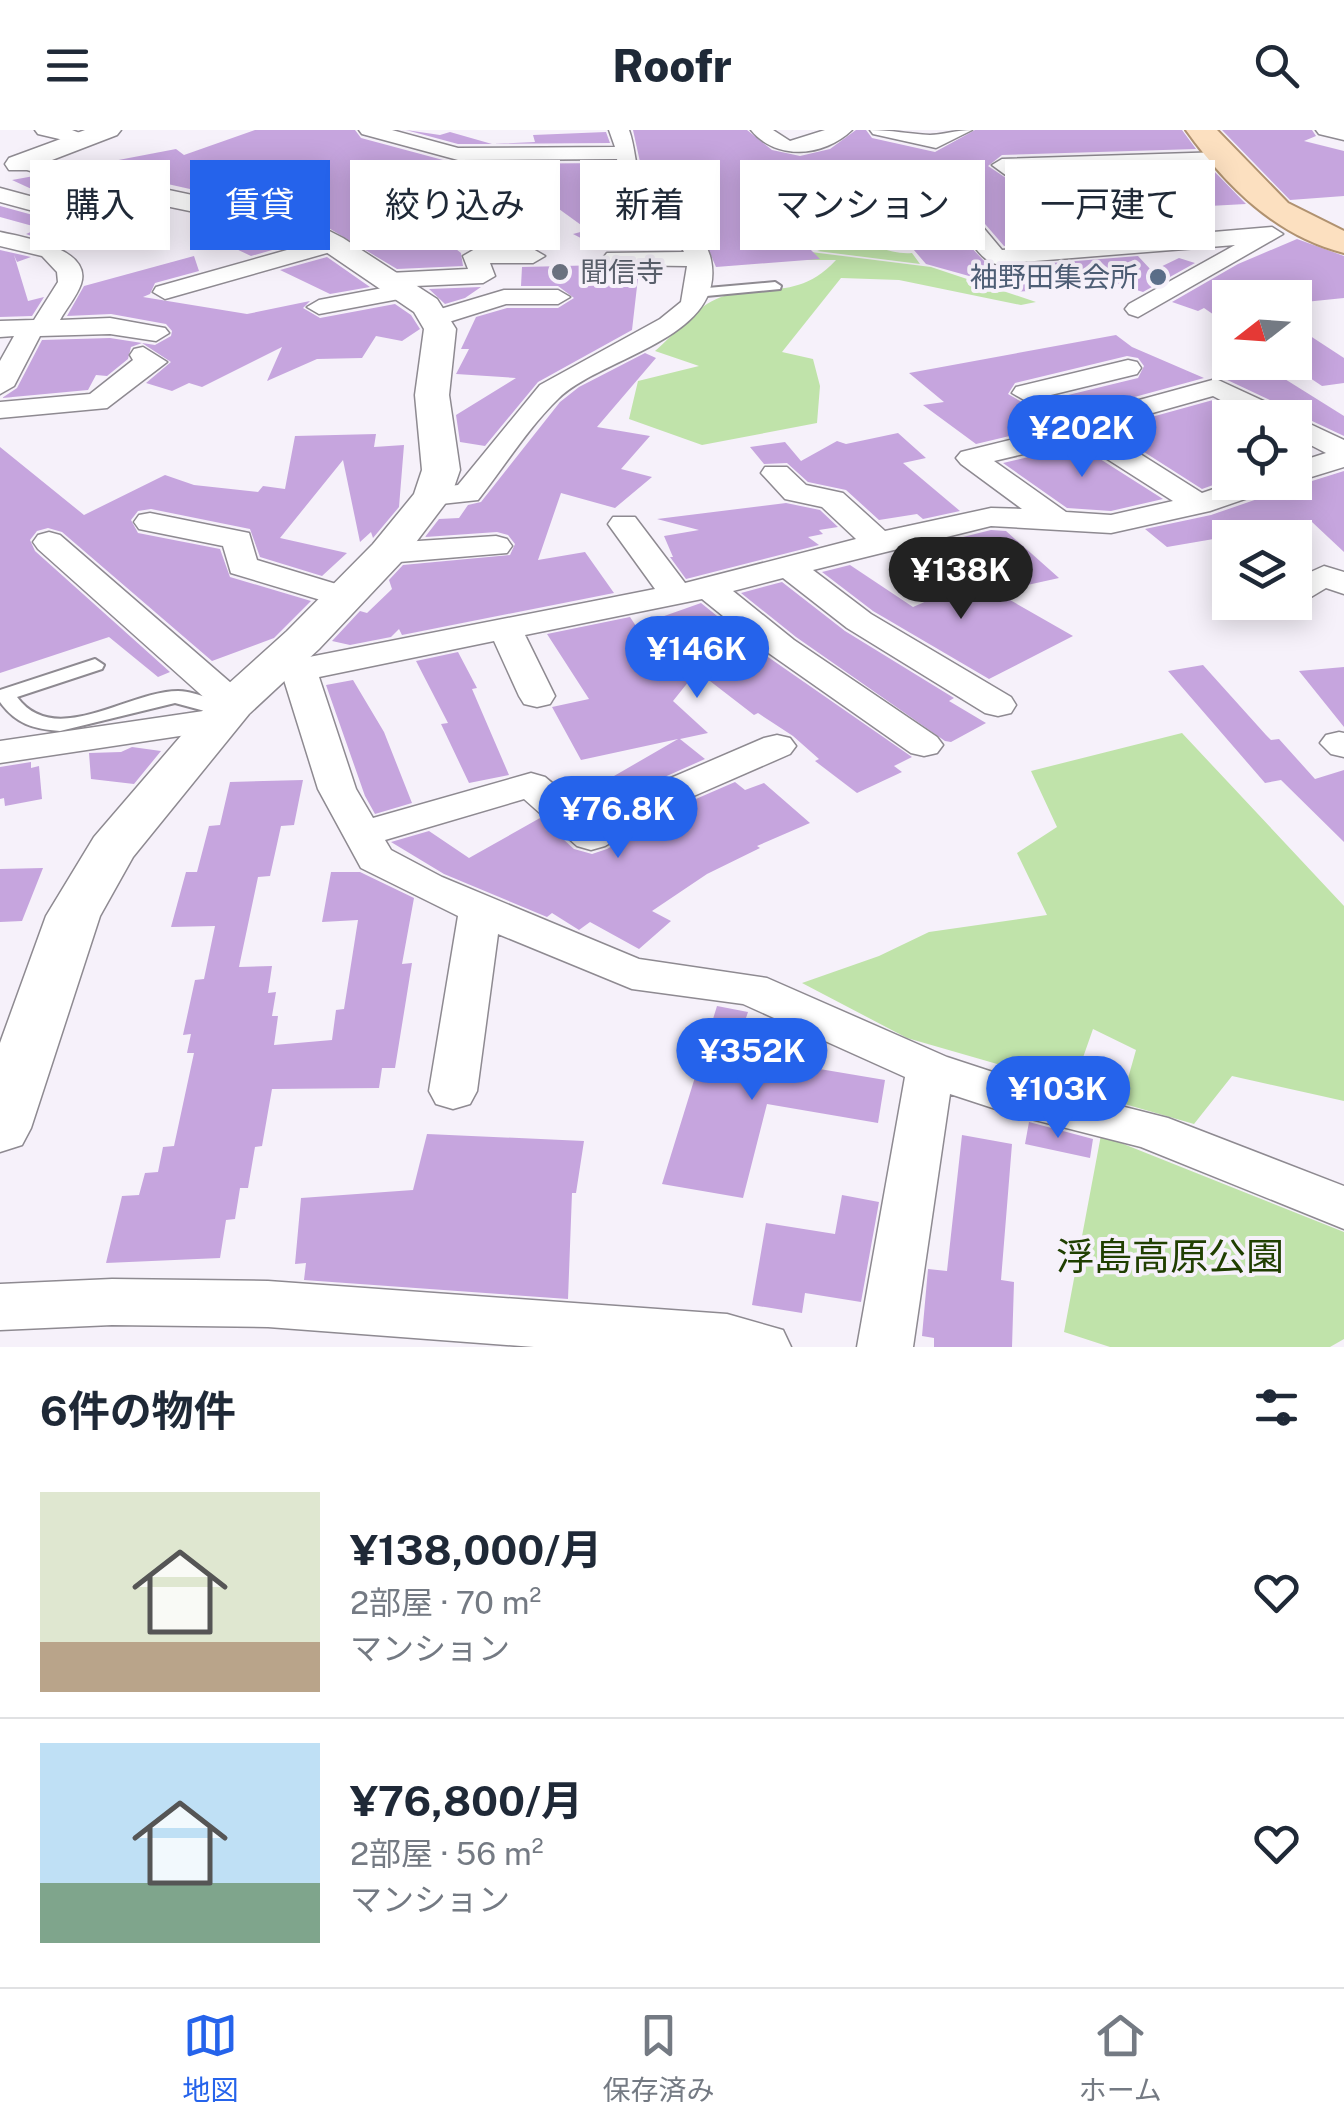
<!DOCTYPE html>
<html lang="ja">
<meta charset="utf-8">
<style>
:root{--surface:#fff;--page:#f2f2f3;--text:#1f2937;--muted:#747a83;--line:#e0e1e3;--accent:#2563eb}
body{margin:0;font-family:"Public Sans","Noto Sans JP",sans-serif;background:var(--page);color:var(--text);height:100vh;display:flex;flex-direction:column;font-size:38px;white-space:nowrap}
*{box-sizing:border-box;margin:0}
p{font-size:32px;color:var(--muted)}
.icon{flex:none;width:55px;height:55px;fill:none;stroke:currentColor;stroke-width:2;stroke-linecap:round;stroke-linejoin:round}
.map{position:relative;height:1217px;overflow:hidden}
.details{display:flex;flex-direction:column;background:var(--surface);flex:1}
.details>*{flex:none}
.guide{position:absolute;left:30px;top:30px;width:1285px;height:90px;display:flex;gap:20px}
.needle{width:65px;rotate:253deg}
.controls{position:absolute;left:1212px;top:150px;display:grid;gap:20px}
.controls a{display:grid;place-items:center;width:100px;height:100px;border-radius:0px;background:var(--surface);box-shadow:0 5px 25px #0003;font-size:50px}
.price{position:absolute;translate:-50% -85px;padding:0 22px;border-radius:35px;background:var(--accent);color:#fff;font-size:32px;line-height:65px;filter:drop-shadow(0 2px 5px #0008)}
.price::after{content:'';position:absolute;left:50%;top:60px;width:30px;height:22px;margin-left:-15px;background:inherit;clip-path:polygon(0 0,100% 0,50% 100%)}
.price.active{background:#222;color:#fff}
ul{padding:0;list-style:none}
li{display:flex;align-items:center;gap:30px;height:250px;padding:0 40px}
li+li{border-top:2px solid var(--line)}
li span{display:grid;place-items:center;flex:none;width:280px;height:200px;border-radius:0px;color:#555}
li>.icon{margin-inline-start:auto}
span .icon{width:120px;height:120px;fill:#fffc;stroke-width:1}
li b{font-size:42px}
h2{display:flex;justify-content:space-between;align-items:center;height:120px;padding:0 40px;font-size:42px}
.tag{padding:0 35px;border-radius:0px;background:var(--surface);box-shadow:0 5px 25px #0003;font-size:35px;line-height:90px}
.tag.active{background:var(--accent);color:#fff}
header{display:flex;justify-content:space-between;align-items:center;height:130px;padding:0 40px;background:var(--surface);font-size:45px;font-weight:800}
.tabs{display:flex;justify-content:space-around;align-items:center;height:140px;border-top:2px solid var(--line);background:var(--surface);font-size:28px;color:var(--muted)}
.tabs a{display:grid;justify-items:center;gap:5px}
.tabs .active{color:var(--accent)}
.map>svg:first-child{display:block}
.green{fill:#c0e3aa}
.building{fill:#c6a5de;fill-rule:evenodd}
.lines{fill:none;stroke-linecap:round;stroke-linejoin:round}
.service-casing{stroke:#8e8a91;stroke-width:4}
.minor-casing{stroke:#8e8a91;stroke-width:3}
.tertiary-casing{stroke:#8e8a91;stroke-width:3}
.primary-casing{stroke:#b09270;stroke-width:4}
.service{fill:#fff;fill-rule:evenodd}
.minor{fill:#fff;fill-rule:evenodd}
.tertiary{fill:#fff;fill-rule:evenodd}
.primary{fill:#fce0c0;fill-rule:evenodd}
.worship-dot{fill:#6b7280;stroke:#f6f1fa;stroke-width:4}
.service-dot{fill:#5c6f8a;stroke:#f6f1fa;stroke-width:4}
.labels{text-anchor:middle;stroke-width:8;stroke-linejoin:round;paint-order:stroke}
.far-worship-label{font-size:28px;fill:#5b616d;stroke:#f6f1fa;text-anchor:start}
.far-service-label{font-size:28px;fill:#4e5e75;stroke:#f6f1fa;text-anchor:end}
.near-park-label{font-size:38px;fill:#203f01;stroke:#f6f1fa}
</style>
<header><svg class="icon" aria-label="menu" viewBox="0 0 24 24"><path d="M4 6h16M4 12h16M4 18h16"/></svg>Roofr<svg class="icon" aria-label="search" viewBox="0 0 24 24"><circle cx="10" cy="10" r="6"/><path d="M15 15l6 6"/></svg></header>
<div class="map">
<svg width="1344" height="1217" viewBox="0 0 1344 1217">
<rect width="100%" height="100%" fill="#f6f1fa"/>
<path class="green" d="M 851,111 C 872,113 890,125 912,123 L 920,134 L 817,121 Z
M 803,121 L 931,137 L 1036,172 L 1021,175 L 899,150 L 841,148 L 782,222 L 813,229 L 820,256 L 817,293 L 702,315 L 629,289 L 638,251 L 699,236 L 655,221 C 675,204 696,176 721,167 C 764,152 797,172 836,130 L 783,130 Z
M 1182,603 L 1344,776 L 1344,971 L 1232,946 L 1194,994 L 1121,973 L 1136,920 L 1093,899 L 1073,956 L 907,908 L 802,853 L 879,826 L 929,802 L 1047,785 L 1017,723 L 1057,697 L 1031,641 Z
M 1101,1005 L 1344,1102 L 1344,1209 L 1330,1217 L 1110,1217 L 1064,1202 Z"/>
<path class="building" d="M 255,0 L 355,0 L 361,8 L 458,34 L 614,33 L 621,64 L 672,107 L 678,118 L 604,120 L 573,104 L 588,100 L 523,53 L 510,56 L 478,42 L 392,77 L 424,94 L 461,123 L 463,136 L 397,139 L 307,85 L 87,36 L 176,19 L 184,25 Z
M 406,0 L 440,5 L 450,2 L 492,14 L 535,12 L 533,5 L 606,2 L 610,13 L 458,14 Z
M 633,0 L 747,0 L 772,20 L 800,26 L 830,19 L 856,0 L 866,0 L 872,8 L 935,22 L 975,0 L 1182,0 L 1196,19 L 1002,25 L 988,36 L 1024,60 L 1037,51 L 1031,44 L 1210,37 L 1246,74 L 1209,76 L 1170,49 L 1036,54 L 1097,108 L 1004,116 L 979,87 L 945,77 L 913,40 L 902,37 L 805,52 L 791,63 L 807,72 L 896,58 L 915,80 L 867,94 L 836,85 L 824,97 L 846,108 L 810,119 L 820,129 L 716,137 L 701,102 L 644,50 Z
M 1222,0 L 1312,0 L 1316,6 L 1304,11 L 1344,21 L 1344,66 L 1290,70 Z
M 34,46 L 126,72 L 170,81 L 62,117 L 26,104 L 40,98 L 0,87 L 0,76 L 62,93 L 81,92 L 104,98 L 118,90 L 119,85 L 114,78 L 35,63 L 38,62 L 12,50 Z
M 944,98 L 964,110 L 989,136 L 1033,135 L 1062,159 L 1012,162 L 1000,150 L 987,151 L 926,134 L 901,105 Z
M 279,104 L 300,112 L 251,126 L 232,117 Z
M 1297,109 L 1344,126 L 1344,168 L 1295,173 L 1295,168 L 1230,168 L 1230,196 L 1204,178 L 1198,181 L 1172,172 L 1238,134 Z
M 0,120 L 31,127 L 17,132 L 14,125 L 28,171 L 44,167 L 32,186 L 0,187 Z
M 194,126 L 199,141 L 155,153 L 150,164 L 143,167 L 247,184 L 310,171 L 303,178 L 320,188 L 395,174 L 411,185 L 420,199 L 402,211 L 376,206 L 362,228 L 317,229 L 267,251 L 282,217 L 202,257 L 189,253 L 172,261 L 146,253 L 171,232 L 142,213 L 131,217 L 128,229 L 107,246 L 96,245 L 88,260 L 2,268 L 17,258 L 42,210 L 110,208 L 155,215 L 171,206 L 172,201 L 166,194 L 111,184 L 67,186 L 84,156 Z
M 1138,126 L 1152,141 L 1179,128 L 1195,133 L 1143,162 L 1051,133 Z
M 327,127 L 370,157 L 330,164 L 280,140 Z
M 604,135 L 639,139 L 632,200 L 538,252 L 485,316 L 460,312 L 456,285 L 516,248 L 456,244 L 469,219 L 461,219 L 476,187 L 507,178 L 558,178 L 574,168 L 558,156 L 521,156 L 522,137 Z
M 481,157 L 465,168 L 445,174 L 429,159 Z
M 1295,196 L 1344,228 L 1344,253 L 1322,256 L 1295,238 Z
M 1116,205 L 1132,217 L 1204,248 L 1065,286 L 1060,294 L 976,314 L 923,275 L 944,272 L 909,243 ZM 1127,226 L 1138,228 L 1144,236 L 1138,248 L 1027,275 L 1008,264 L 1015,253 Z
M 645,223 L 656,228 L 597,297 L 650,306 L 621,339 L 652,347 L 615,378 L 561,363 L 538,430 L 585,422 L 614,463 L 402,505 L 399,499 L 391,507 L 350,515 L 332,511 L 360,481 L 367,483 L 392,459 L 389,450 L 403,435 L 510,425 L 515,414 L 508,405 L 497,402 L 425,407 L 439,389 L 459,388 L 468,375 L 481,372 L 560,272 L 579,257 Z
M 1272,241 L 1344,286 L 1344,306 L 1295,283 L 1295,275 L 1287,278 L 1223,248 Z
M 1213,270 L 1245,288 L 1230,288 L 1230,349 L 1202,359 L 1108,299 Z
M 898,303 L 926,328 L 903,333 L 960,381 L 923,389 L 917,384 L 879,390 L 846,360 L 808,352 L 787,333 L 764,334 L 750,317 L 785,312 L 801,331 L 837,311 L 846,314 Z
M 376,304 L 374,317 L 404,315 L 399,377 L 373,408 L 371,402 L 360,412 L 343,330 L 280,408 L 347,423 L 322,446 L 260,427 L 250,399 L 151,379 L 138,381 L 131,390 L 138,403 L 220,419 L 230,447 L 311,471 L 274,508 L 212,531 L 62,402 L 48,398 L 37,401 L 30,410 L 35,421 L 170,542 L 158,547 L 109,507 L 0,543 L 0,317 L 84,385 L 165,345 L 194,355 L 258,362 L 263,356 L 285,359 L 295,306 Z
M 1078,315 L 1163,369 L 1111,381 L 1067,378 L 1003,333 Z
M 1344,341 L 1344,422 L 1312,392 L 1167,417 L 1145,399 L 1211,385 L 1278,362 L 1284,352 L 1296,356 Z
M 786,373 L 820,380 L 838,397 L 819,400 L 823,404 L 808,407 L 819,415 L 686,449 L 670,427 L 673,427 L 664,406 L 699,400 L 657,389 Z
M 991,400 L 1006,401 L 1059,448 L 1014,458 L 959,408 Z
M 850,435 L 913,477 L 975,450 L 1073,506 L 989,549 L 873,481 L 822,442 Z
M 782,452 L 845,501 L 954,568 L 949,571 L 986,593 L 951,612 L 945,611 L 796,507 L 741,463 Z
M 701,473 L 768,527 L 912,627 L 894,636 L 902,642 L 857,663 L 815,631 L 819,629 L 793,606 L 758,583 L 754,585 L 697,541 L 673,571 L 708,603 L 680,609 L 705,629 L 651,653 L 594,683 L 576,668 L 678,609 L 581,630 L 552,577 L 589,569 L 547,504 L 630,487 L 636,496 Z
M 458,522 L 477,558 L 472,559 L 509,645 L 469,653 L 441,594 L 448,593 L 416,531 Z
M 1203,535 L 1266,605 L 1271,610 L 1279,609 L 1315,649 L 1344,640 L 1344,712 L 1281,650 L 1265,653 L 1168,541 Z
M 1344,537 L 1344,597 L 1299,541 Z
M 353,550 L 384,602 L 412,673 L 375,684 L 365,666 L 326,555 Z
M 132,617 L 161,621 L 134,654 L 91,649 L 89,623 L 121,622 Z
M 31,632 L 31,638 L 39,636 L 42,669 L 5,676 L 4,668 L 0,669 L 0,637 Z
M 303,650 L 294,695 L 281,696 L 270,746 L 258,747 L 239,837 L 272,836 L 268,863 L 276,862 L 272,886 L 278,886 L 274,915 L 332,910 L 336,880 L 344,879 L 358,790 L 322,792 L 331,742 L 360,742 L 414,768 L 402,834 L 412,833 L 395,938 L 382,938 L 379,958 L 272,959 L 262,1016 L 255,1017 L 248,1058 L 240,1058 L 235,1089 L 226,1090 L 220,1128 L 106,1133 L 122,1066 L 139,1065 L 145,1043 L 158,1042 L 163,1017 L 174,1016 L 194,923 L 187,923 L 191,904 L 183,905 L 195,850 L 204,849 L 215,796 L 171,797 L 186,742 L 197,742 L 209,696 L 220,695 L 230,652 Z
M 735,652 L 745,660 L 764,653 L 810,693 L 757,716 L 760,718 L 707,744 L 652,781 L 671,791 L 639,819 L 590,792 L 579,800 L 552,783 L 547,787 L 444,744 L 391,712 L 429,701 L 469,728 L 540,688 L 574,719 L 592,724 L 607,719 L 682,675 Z
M 43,738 L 22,791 L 0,792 L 0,739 Z
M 717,876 L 748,882 L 744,894 L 786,901 L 778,932 L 885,950 L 878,993 L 767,974 L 743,1068 L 662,1054 Z
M 1029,992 L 1093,1009 L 1090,1028 L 1025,1014 Z
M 427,1004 L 584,1011 L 576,1063 L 572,1063 L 568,1169 L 304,1150 L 306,1133 L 295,1134 L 301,1068 L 413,1060 Z
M 962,1005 L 1012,1014 L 1001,1150 L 1014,1152 L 1012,1217 L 934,1217 L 934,1208 L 922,1206 L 928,1139 L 947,1141 Z
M 842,1065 L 879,1072 L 861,1172 L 805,1163 L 802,1183 L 752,1175 L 766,1093 L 835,1104 Z"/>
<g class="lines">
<defs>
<path id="service" d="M 775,152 L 781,156 L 780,159 L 696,167 L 689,163 L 696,159 Z
M 95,529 L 104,535 L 102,539 L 17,567 C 55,619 128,561 178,561 C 189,561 199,565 209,568 C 219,571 229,574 237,581 L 227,587 L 175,573 L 60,601 C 33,599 16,594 0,572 L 0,560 Z"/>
<path id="minor" d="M 35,0 L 72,0 L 95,9 L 85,15 L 38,4 Z
M 359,0 L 392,0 L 458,18 L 615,17 L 609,0 L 629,0 C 635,16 635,36 641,52 C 652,78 703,90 711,130 C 727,209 600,227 558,269 C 528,298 504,337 478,370 L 432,375 L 421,372 L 417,366 L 421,360 L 458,355 L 540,255 L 660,189 L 681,172 L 687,136 L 615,135 L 607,133 L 603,128 L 607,123 L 684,122 L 675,105 L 623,61 L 617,29 L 458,30 L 362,4 Z
M 751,0 L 773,0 L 790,11 L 825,0 L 852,0 C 824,27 776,31 751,0 Z
M 870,0 C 891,0 910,4 930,5 C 940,5 958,0 972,0 L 936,18 L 873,4 Z
M 1316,0 L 1344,0 L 1344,10 L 1319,4 Z
M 1223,22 L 1233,28 L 1230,32 L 1022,41 L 1033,51 L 1022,57 L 992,35 L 1002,29 Z
M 903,41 L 910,43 L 943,80 L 976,89 L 1002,120 L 1272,97 L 1283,104 L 1138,187 L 1129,184 L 1125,179 L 1129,174 L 1235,115 L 996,134 C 983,131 975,117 967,107 C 942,78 896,105 866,113 L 827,95 L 838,88 L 867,98 L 921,82 L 898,54 L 806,68 L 795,62 L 806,56 Z
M 0,58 L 63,75 L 81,74 L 113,82 L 116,87 L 105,94 L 81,88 L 63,89 L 0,72 Z
M 0,102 C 22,107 93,118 81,154 C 77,166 66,179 60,190 L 110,188 L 165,198 L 169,203 L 156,211 L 110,204 L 40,206 L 14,256 L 0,264 L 0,231 L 14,206 L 0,207 L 0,191 L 34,190 L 58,152 L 57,142 L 42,126 L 0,116 Z
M 333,107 L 345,114 L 341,119 L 165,169 L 153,162 L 156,157 Z
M 475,119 L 533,119 L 545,126 L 533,133 L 490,133 L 495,146 L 483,153 L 415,156 L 418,161 L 415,166 L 319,184 L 307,177 L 319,170 L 388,157 L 377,150 L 389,143 L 468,139 L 463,126 Z
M 504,160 L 558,160 L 570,167 L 558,174 L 506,174 L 436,196 L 423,188 L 427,183 Z
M 143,217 L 167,232 L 107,278 L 0,288 L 0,272 L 90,264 L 133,230 L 130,225 L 134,219 Z
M 1128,230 L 1137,232 L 1141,238 L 1137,244 L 1026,271 L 1012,263 L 1016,257 Z
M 1216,249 L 1287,282 L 1291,288 L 1254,288 L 1213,266 L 1099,298 L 1202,363 L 1234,352 L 1281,352 L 1277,358 L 1210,381 L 1111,403 L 991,396 L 813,440 L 871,484 L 1011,567 L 1016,575 L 1011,583 L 998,586 L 985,583 L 847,498 L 783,448 L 733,461 L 794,510 L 937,607 L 943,615 L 937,623 L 924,626 L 911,623 L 770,524 L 702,469 L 525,505 L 555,566 L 550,574 L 537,577 L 524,574 L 519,566 L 494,511 L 319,547 L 356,659 L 373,688 L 531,643 L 545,647 L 594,688 L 652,656 L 764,608 L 777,605 L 790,608 L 796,616 L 790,624 L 680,672 L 605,716 L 591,720 L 577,716 L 524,669 L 385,710 L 391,720 L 442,747 L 639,829 L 767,848 L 947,927 L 1014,949 L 1168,988 L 1344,1056 L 1344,1099 L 1141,1017 L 1011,984 L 950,964 L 913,1217 L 857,1217 L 905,947 L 743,874 L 632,859 L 498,804 L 477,961 L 470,974 L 453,979 L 436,974 L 429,961 L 458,786 L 361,738 L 318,659 L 284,550 L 259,547 L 254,539 L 259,531 L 299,529 L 655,459 L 608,394 L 613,387 L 635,387 L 685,453 L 856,409 L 822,377 L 785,369 L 761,343 L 765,337 L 787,337 L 806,355 L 843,363 L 885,401 L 991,378 L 1022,379 L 961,334 L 956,328 L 961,322 L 1063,297 L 1066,290 ZM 1079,311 L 1173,371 L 1111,385 L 1066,382 L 994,331 Z
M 1295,287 L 1344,310 L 1344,337 L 1295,352 L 1295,333 L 1326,323 L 1295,307 Z
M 150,383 L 249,403 L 257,430 L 356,460 L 361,467 L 356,474 L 344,477 L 231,443 L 223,416 L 139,399 L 134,392 L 139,385 Z
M 49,402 L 60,405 L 246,566 L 251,574 L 246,582 L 235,585 L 238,590 L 233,598 L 0,633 L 0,611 L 217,579 L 38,419 L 33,412 L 38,405 Z
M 496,406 L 507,409 L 512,416 L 507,423 L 387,433 L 376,430 L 371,423 L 376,416 L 387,413 Z
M 1324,436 L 1344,442 L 1344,464 L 1326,458 L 1311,467 L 1295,469 L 1295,449 Z
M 1339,602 L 1344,603 L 1344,627 L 1331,624 L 1320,613 L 1326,605 Z
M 112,1149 L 268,1151 L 727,1184 L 783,1200 L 791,1217 L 534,1217 L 268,1197 L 112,1195 L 0,1200 L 0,1154 Z"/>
<path id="tertiary" d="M 85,0 L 121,0 L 117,5 L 52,30 L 131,52 L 306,89 L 343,108 L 437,169 L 456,199 L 449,265 L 460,340 L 451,366 L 401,432 L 319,519 L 249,584 L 133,727 L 100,786 L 31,998 L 22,1015 L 0,1022 L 0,913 L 46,786 L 94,707 L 217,564 L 287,501 L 373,414 L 414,364 L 422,340 L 415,265 L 424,199 L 414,182 L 323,120 L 286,101 L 127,68 L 27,40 L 9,40 L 5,34 L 9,28 Z"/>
<path id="primary" d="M 1186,0 L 1217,0 L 1288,73 L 1344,101 L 1344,123 C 1276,106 1226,56 1186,0 Z"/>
</defs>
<use href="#service" class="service-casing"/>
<use href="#minor" class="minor-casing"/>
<use href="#tertiary" class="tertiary-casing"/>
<use href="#primary" class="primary-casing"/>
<use href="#service" class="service"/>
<use href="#minor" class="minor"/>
<use href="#tertiary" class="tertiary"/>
<use href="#primary" class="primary"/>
</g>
<circle class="worship-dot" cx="560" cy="142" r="10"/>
<circle class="service-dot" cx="1158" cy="147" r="10"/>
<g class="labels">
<g class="far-worship-label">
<text x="580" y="152">聞信寺</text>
</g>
<g class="far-service-label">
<text x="1138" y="157">袖野田集会所</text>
</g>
<g class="near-park-label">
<text x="1170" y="1140">浮島高原公園</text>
</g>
</g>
</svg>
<div class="controls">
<a><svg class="needle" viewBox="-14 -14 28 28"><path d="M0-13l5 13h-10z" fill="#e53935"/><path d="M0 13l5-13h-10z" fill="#747a83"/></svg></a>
<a><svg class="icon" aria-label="locate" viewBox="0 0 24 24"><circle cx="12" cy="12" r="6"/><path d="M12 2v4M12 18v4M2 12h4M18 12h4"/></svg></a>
<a><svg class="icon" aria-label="layers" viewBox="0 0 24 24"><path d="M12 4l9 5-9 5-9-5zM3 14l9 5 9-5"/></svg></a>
</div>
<b class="price" style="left:1082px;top:350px">¥202K</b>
<b class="price active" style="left:961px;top:492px">¥138K</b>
<b class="price" style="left:697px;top:571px">¥146K</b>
<b class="price" style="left:618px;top:731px">¥76.8K</b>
<b class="price" style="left:752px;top:973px">¥352K</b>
<b class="price" style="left:1058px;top:1011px">¥103K</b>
<div class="guide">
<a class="tag">購入</a>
<a class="tag active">賃貸</a>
<a class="tag">絞り込み</a>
<a class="tag">新着</a>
<a class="tag">マンション</a>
<a class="tag">一戸建て</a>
</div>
</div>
<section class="details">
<h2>6件の物件<svg class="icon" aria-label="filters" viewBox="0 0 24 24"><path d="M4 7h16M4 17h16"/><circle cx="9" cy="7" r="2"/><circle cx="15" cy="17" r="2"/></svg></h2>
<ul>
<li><span style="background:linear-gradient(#dfe7d0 75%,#b9a48a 0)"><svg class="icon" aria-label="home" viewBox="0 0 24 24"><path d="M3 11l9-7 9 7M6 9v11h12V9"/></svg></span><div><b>¥138,000/月</b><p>2部屋 · 70 m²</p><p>マンション</p></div><svg class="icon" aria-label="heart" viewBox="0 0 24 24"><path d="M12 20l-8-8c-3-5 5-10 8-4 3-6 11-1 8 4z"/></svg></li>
<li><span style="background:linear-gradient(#bfe0f5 70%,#7fa58c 0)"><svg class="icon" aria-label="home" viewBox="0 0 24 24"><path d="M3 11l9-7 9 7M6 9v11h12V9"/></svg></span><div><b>¥76,800/月</b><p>2部屋 · 56 m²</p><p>マンション</p></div><svg class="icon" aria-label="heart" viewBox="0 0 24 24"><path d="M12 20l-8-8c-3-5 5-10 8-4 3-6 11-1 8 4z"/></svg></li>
</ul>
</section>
<nav class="tabs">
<a class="active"><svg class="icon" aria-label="map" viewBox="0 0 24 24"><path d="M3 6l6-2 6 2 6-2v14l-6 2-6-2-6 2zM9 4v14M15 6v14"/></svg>地図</a>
<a><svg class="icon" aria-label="saved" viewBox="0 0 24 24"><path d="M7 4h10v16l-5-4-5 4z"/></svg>保存済み</a>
<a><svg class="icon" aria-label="home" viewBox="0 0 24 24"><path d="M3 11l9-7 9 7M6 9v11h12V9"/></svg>ホーム</a>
</nav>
